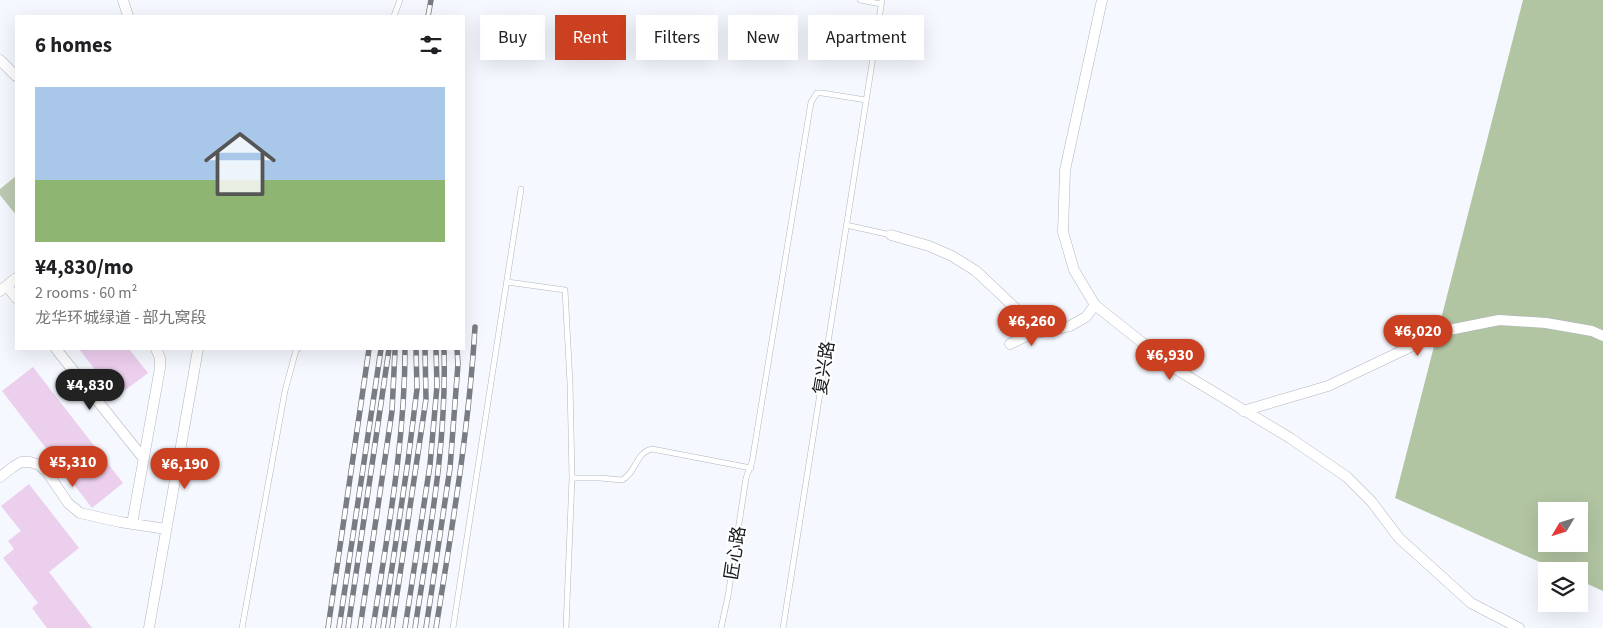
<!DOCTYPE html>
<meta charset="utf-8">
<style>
:root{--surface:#fff;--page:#f2f2f2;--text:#202124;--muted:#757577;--line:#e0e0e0;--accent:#ca4020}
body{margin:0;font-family:"Source Sans 3","Noto Sans SC",sans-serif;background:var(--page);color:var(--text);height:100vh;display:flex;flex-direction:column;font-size:19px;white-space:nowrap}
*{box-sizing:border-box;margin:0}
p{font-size:16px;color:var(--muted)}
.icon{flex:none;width:28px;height:28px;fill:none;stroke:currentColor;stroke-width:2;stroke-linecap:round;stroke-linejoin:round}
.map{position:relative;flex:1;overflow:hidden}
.drawer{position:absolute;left:15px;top:15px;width:450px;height:335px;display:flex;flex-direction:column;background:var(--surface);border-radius:0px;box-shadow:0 5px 20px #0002}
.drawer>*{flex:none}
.hud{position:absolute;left:480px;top:15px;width:475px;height:45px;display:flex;gap:10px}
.needle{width:32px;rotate:232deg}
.controls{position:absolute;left:1538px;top:502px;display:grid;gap:10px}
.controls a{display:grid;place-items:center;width:50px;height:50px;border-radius:0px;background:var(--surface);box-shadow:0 5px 20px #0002;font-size:25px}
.price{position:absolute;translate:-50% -42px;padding:0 11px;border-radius:18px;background:var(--accent);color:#fff;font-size:16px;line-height:32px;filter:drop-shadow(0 1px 2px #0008)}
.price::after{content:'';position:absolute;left:50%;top:30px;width:15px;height:11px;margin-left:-8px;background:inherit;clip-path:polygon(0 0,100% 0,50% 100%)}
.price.current{background:#222;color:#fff}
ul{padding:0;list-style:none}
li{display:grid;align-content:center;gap:10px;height:265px;padding:0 20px}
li+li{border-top:1px solid var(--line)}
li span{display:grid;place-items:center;height:155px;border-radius:0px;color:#555}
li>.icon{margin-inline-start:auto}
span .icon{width:90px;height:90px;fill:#fffc;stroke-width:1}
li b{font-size:21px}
h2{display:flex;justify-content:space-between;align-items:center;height:60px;padding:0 20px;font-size:21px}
.tag{padding:0 18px;border-radius:0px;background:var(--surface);box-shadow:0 5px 20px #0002;font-size:18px;line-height:45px}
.tag.current{background:var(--accent);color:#fff}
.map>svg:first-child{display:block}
.green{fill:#bdcab2}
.forest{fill:#b2c5a2;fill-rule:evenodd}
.building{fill:#ecceed}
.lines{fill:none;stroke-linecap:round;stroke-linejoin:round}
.service-casing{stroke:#b1b5bc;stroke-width:6}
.minor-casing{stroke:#b1b5bc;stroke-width:11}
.service{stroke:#fff;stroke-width:5}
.minor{stroke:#fff;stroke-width:10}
.rail-casing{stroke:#797c80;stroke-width:5.5}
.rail{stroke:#fff;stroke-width:4;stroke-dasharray:11;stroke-linecap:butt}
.labels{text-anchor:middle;stroke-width:4;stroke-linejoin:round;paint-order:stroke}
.street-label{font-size:18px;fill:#181a1d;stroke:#fff}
</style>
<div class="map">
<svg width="1603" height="628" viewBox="0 0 1603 628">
<rect width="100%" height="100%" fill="#f5f9ff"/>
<path class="green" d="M 16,176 L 16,215 L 0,195 L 0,189 Z"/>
<path class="forest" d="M 1523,0 L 1603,0 L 1603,591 L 1579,580 L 1579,571 L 1560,571 L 1395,498 ZM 1546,511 L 1579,511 L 1579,544 L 1546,544 Z"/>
<path class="building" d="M 79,349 L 129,349 L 148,373 L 116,397 Z
M 33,367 L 123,483 L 92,508 L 2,391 Z
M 29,484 L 79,548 L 49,572 L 92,628 L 47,628 L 32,608 L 38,603 L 3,558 L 14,549 L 8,541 L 21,531 L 1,506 Z"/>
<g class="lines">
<defs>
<path id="service" d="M 860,0 L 881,4
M 394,16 L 400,0
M 846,225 L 891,235
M 507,282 L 565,290 L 570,383 L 572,478 L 566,628
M 572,478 L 600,478 L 622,480 C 636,473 636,452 652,449 L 751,468
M 242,628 L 285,391 L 296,350 L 298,349
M 453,628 L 521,189
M 721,628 L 728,596 L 746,478 L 752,462 L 811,102 L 817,93 L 822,93 L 866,100
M 783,628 L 882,0"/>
<path id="minor" d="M 123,0 L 128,16
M 1102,0 L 1065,170 L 1063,232 L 1074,270 L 1095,305 L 1174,368 L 1290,438 L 1347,477 L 1371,501 L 1399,538 L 1471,603 L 1519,628
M 0,60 L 16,76
M 891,235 L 929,246 L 952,256 L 976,271 L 1030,322 L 1050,331 L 1070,326 L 1086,317 L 1095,305
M 7,286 L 16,298
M 0,291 L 16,278
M 1010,344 L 1033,333 L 1049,331
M 56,349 L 144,459
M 1243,411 L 1328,386 L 1444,331 L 1499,320 L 1546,323 L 1592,331 L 1603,336
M 0,477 L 13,467 L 21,462 L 30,462 L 39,465 L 47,472 L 68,503 L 80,513 L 120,522 L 166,529
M 132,524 L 160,368 L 160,358 L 156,349
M 149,628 L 198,349"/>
</defs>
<use href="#service" class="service-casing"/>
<use href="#minor" class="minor-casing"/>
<use href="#service" class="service"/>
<use href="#minor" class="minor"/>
<defs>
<path id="rail" d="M 428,16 L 431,0
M 328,628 L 369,349
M 339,628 L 381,349
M 348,628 L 389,349
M 360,628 L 392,411 L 395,351
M 373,628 C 387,535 405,443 405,349
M 383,628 L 408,461 L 417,389 L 416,349
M 392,628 L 426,399 L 425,349
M 405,628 L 430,465 L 437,386 L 436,349
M 415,628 C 429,536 447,443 444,349
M 426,628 L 450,468 L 458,364 L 457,349
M 436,628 C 452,528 469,428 475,327"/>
</defs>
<use href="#rail" class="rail-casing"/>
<use href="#rail" class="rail"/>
</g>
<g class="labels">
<g class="street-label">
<text transform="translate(824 368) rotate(-81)" y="6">复兴路</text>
<text transform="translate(735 553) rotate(-81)" y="6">匠心路</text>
</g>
</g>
</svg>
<div class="controls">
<a><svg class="needle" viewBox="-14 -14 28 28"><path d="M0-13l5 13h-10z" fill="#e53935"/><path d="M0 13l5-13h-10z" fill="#757577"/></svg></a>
<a><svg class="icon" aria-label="layers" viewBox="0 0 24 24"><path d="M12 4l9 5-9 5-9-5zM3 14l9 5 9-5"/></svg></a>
</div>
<b class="price" style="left:1032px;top:347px">¥6,260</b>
<b class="price" style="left:1418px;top:357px">¥6,020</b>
<b class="price" style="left:1170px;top:381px">¥6,930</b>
<b class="price current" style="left:90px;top:411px">¥4,830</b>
<b class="price" style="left:73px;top:488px">¥5,310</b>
<b class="price" style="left:185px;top:490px">¥6,190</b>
<div class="hud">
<a class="tag">Buy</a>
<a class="tag current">Rent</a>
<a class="tag">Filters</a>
<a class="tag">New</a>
<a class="tag">Apartment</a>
</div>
<section class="drawer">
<h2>6 homes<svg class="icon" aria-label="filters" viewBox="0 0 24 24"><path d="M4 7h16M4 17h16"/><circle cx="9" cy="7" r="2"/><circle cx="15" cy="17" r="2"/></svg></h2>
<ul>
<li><span style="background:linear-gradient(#a9c7e8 60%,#8fb573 0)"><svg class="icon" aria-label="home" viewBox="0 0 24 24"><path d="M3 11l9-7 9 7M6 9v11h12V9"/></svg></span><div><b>¥4,830/mo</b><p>2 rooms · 60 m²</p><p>龙华环城绿道 - 部九窝段</p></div></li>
</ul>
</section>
</div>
